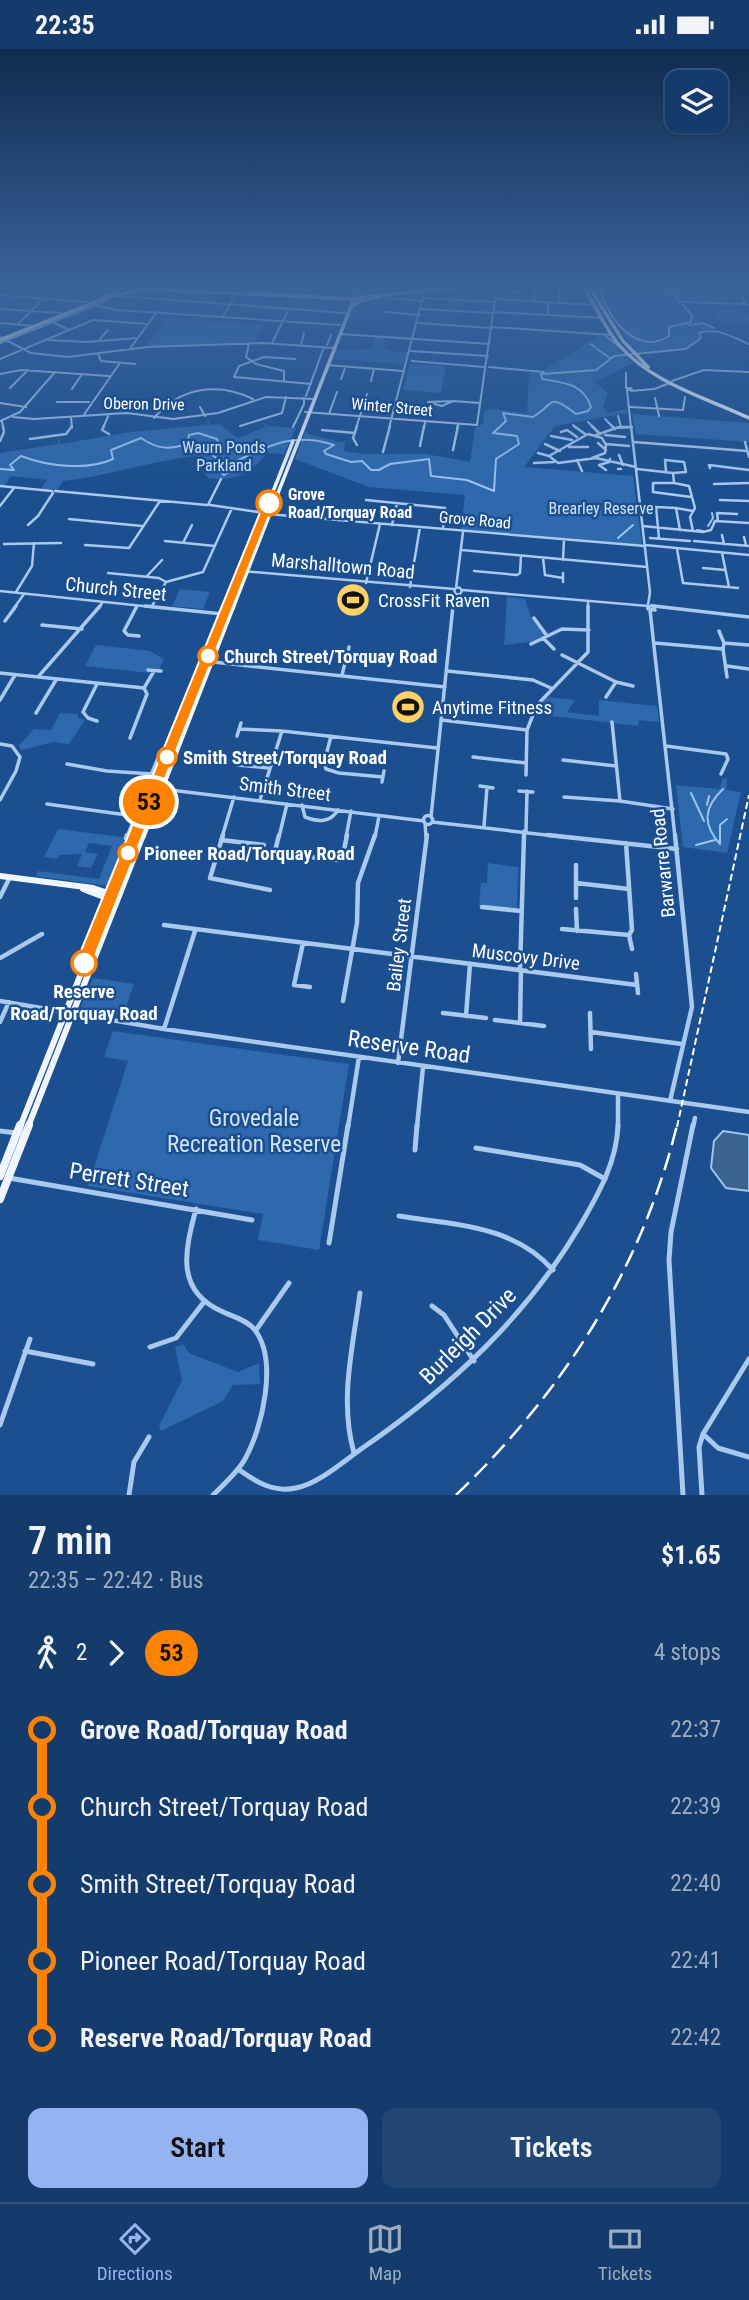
<!DOCTYPE html>
<html lang="en">
<head>
<meta charset="utf-8">
<style>
	body { margin:0; font-family:"Roboto Condensed",sans-serif; background:#214673; color:#f1f3f6; height:100vh; display:flex; flex-direction:column; font-size:26px; white-space:nowrap }
	* { box-sizing:border-box; margin:0 }
	p { font-size:23px; color:#9dadc1 }
	.icon { flex:none; width:38px; height:38px; fill:none; stroke:currentColor; stroke-width:2; stroke-linecap:round; stroke-linejoin:round }
	.map { position:relative; height:1446px; overflow:hidden }
	.side { display:flex; flex-direction:column; background:#143b6b; flex:1 }
	.side>* { flex:none }
	.badge { padding:0 14px; border-radius:23px; font-size:24px; line-height:46px }
	.controls { position:absolute; left:665px; top:21px; display:grid; gap:14px }
	.controls a { display:grid; place-items:center; width:63px; height:63px; border-radius:14px; background:#143b6b; box-shadow:0 2px 5px #0004,0 0 0 2px #33557e; font-size:35px }
	.map>.badge { position:absolute; translate:-50% -50%; box-shadow:0 0 0 4px #fff }
	.legs { display:flex; align-items:center; gap:10px; height:77px; padding:0 28px; font-size:23px }
	.legs p { margin-inline-start:auto }
	.head { display:flex; align-items:center; justify-content:space-between; height:119px; padding:0 28px }
	h1 { font-size:38px; font-weight:600; line-height:52px }
	.action { display:flex; gap:14px; margin-top:auto; padding:14px 28px }
	.action a { flex:1; height:80px; border-radius:14px; background:#95b2f1; color:#111; font-size:28px; font-weight:600; line-height:80px; text-align:center }
	.action a+a { background:#214673; color:#f1f3f6 }
	ul { padding:0 28px; list-style:none }
	li { display:flex; align-items:center; gap:24px; height:77px; font-size:26px }
	li i { display:grid; place-items:center; width:10px; height:100%; margin:0 9px; background:currentColor }
	li i::after { content:''; width:18px; height:18px; margin:-9px; border:5px solid; border-radius:50%; background:#143b6b }
	li p { margin-inline-start:auto }
	li:first-child i { background:linear-gradient(#0000 50%,currentColor 0) }
	li:last-child i { background:linear-gradient(currentColor 50%,#0000 0) }
	.status { display:flex; justify-content:space-between; align-items:center; height:49px; padding:0 35px; background:#143b6b; direction:ltr }
	.status svg { height:19px; fill:currentColor }
	.menu { display:flex; justify-content:space-around; align-items:center; height:98px; border-top:2px solid #33557e; background:#143b6b; font-size:19px; color:#9dadc1 }
	.menu a { display:grid; justify-items:center; gap:4px }
	.menu .active { color:#95b2f1 }
	.map>svg:first-child { display:block }
</style>
</head>
<body>
<div class="status"><b>22:35</b><svg viewBox="0 0 49 12"><path d="M0 12V9h3v3zM5 12V6h3v6zM10 12V3h3v9zM15 12V0h3v12zM26 1h20v11H26zM47 4h2v5h-2z"/></svg></div>
<div class="map">
<svg width="749" height="1446" viewBox="0 0 749 1446">
	<rect width="100%" height="100%" fill="#1b4f8f"/>
	<path fill="#2e69ad" d="M590,236h85l2,3h16l4,12 -16,-1 -2,-2v3l29,27 5,1 -13,5v5l-12,11 -53,4z
		M722,260l16,1 11,6v6l-15,3 -15,-4 -6,-8z
		M202,267h2l-2,5 62,4 -9,17 -109,5 18,-26 -11,-1 2,-2 43,3z
		M599,286l7,2 27,26 -38,19 13,11 -5,14 5,6 18,-4 1,4 -72,13 -31,41 109,9 9,69 -181,-16 4,-34 -96,-8 -74,-28 11,-29 2,4 31,8 13,-2 -7,2 -1,9 19,3h63l44,8 5,-34 8,-4 2,-14 12,-1 30,5 2,-41 15,-3z
		M375,288l10,1 -2,8 4,5 21,1 -3,12 -71,-5 3,-9 35,-1z
		M410,315l36,2 -5,27 -38,-3z
		M632,365l117,9v19l-113,-8z
		M207,368l3,8 9,-1 19,14 28,-11 -6,-7 8,6 28,2 -12,26 -16,-1c-22,22 -29,28 -60,25l-12,-22c-45,5 -88,20 -133,25l-6,9 -16,-1 6,-9 -36,-4 -6,9h-5v-32l58,-9v-6l3,6 70,-12 77,-7z
		M180,540l30,3 -7,17 -31,-3z
		M507,548l18,2 6,18 18,16 -19,9 -26,3z
		M96,596l54,6 14,8 -5,10 -8,-1 -2,5 -64,-7z
		M546,648l29,3 -8,12 32,4v-16l58,6 2,16 -20,-2 -1,6 -103,-12z
		M60,664l18,1v4l7,2 -16,24 -16,-2 -31,8 -4,-4 16,-17 17,1z
		M727,729l-1,12 15,2 -14,61 -44,-6 -7,-62 44,4 2,-10z
		M58,780l71,9 -20,48 -73,-10 2,-5 61,8 13,-33 -23,-3 -4,9 13,2 -7,14 -14,-2 5,-12 -23,1 -2,4 -13,-2z
		M488,814l30,4 -1,43 -38,-4 2,-23h6z
		M93,929l41,6 -11,32 -40,-6 -2,-4z
		M113,982l236,33 -30,186 -61,-10 5,-26 -175,-28 40,-125 -24,-4z
		M183,1295l6,9 49,19 21,-9 1,21 -27,1 -10,16 -62,30 -2,-5 23,-46 -7,-33z"/>
	<path fill="#3c6290" stroke="#9cc4f0" stroke-width="2" d="M723,1082l26,4v56l-23,-3 -15,-20 3,-27z"/>
	<g fill="none" stroke-linecap="round" stroke-linejoin="round">
		<path stroke="#9cc4f0" stroke-width="2" d="M709,236h14
			M720,239l21,2 4,14 4,1
			M681,253l65,2
			M688,276l15,-2 11,5
			M590,295l5,3
			M597,300l13,9
			M412,312l72,6
			M489,318l55,5
			M0,420l14,1 -4,-5 11,-9c26,10 66,15 92,3l-2,-9 30,-12c16,11 28,12 46,6l2,-9 9,-2 19,6 1,4 -7,11 7,5v10l6,6 5,-3 1,-8c37,-17 62,-33 104,-19l-10,6 2,3 25,8 11,-1 9,9h8l11,-6 39,-5 2,17 36,4 27,11 2,-32 23,-15 -2,-8 -24,-3 13,-12 -3,-8 30,4c22,-13 15,-25 43,-3l12,-3 3,-4c-8,-24 -27,-24 -49,-28l-1,-5 55,-4 18,-14 72,-7 15,-11 -2,-5c20,-6 32,4 50,11
			M708,477l5,-8 -1,-5
			M697,481l6,1
			M618,489l15,-13
			M691,744l13,28
			M707,756l2,-9
			M720,794v-18l7,-6
			M720,795c-18,-20 -16,-37 3,-55
			M696,796l19,-5"/>
		<path stroke="#a9c9ee" stroke-width="2" d="M30,236l86,5
			M156,236l79,5
			M376,236l45,2
			M604,236l-4,5c7,28 38,67 69,46v-9l22,-5 1,-7 -23,-25 -25,-5
			M693,236l56,3
			M132,240l3,-4
			M470,240l26,2
			M496,241l24,2
			M559,241v13
			M356,242l9,5
			M435,242l35,-5
			M242,243l4,-7
			M248,243l89,5
			M269,243l4,-7
			M0,246l88,7
			M118,247l227,17
			M335,247h13
			M101,248l30,-12
			M353,249l5,-13
			M386,249l37,3
			M424,249l71,4
			M495,250l99,6
			M534,252l1,-12
			M548,253v13
			M90,255l27,6 223,15
			M0,260l61,4
			M421,260l71,4
			M385,263l35,3
			M493,263l109,6
			M223,267l14,-23
			M52,273l17,8
			M0,274l35,3
			M418,274l73,5
			M18,275l38,-38
			M492,278l120,8
			M340,285l150,10
			M606,287l16,13
			M0,288l31,16 37,4 79,-10 116,-4 71,5
			M100,290l8,-9
			M49,291l37,2 52,-4
			M0,294l106,-42
			M249,294l-3,14 10,7 28,7v10
			M272,294l17,-34
			M301,296l3,-12
			M327,296l4,-10
			M129,301l28,-38
			M410,302l78,5
			M98,305l3,7 34,3
			M0,310l93,-39 55,4
			M295,310l-31,-2 -25,9 -5,11 77,7
			M327,316l76,6
			M626,324v15
			M0,325l21,-4 88,6
			M341,330l4,-11
			M371,332l3,-12
			M672,332l32,-11 45,2
			M10,339l18,-18
			M627,339h4l1,2h-4z
			M72,340l10,-15
			M627,341l4,38
			M631,342l23,-2 16,-6
			M306,347l18,-49
			M655,349l4,18
			M453,352l27,2
			M453,352l-11,5 -14,-4z
			M57,353h32
			M0,354l26,4
			M200,358l5,9
			M630,358l53,3 2,-13
			M305,363l172,13 20,-140
			M329,365l8,-22
			M83,367l37,-53
			M618,367l3,11
			M13,368l21,2 93,-6 46,6 45,-6 48,-16 47,2
			M71,368l1,11
			M154,369c25,-30 63,-37 99,-19
			M605,370l9,9
			M0,372l20,-9 35,-40
			M2,372l1,7
			M588,373l6,6
			M573,376l3,3
			M240,377l42,-13 4,-16
			M293,378l11,-23v-6
			M103,379l6,-14
			M356,379l11,-34
			M389,379l35,-136
			M424,379l1,-6
			M457,379l1,-4
			M618,379l14,-1"/>
		<path stroke="#a9c9ee" stroke-width="2.5" d="M104,377l-2,4 7,4
			M357,377l-4,12 4,7
			M574,377l11,8
			M592,377l8,8
			M612,377l3,3
			M631,377l19,166 -2,13
			M322,381l33,3
			M561,383l6,-2 10,7
			M596,386l23,-8h13
			M605,386l20,2
			M551,387l21,4
			M30,390l36,-5 6,-8
			M0,392l4,-9 -1,-6
			M634,393l113,9
			M745,393l4,15
			M598,394l8,7
			M545,395l15,7
			M606,395l23,2
			M420,397l4,-20
			M569,398h19
			M453,401l5,-24
			M383,403l7,-26
			M538,404l11,3
			M619,406l4,10
			M592,409l13,-5 1,-8 -4,-7 -14,-4 -39,22 9,7 38,-5 40,9
			M577,411l5,11
			M534,414l20,-1
			M710,419l-1,-3 40,5
			M618,420h3
			M637,420l36,4 1,10 15,3 6,22 -5,9 3,14
			M606,421l-7,-5 10,-3 1,-3
			M666,423l-1,-12 19,2 2,10 -13,1
			M674,434h-21v9l38,5
			M714,435l35,-1
			M0,437l52,5
			M55,442l152,14
			M366,451l79,8 -2,21
			M720,451l29,1
			M208,456l13,-26
			M210,456l69,10 366,31
			M0,457l14,-18
			M676,459l17,3
			M69,470l73,7
			M718,472l-1,-8 20,1
			M28,476l10,-9 15,-23
			M392,476l5,-22
			M643,477l60,6 8,-2 4,-9 34,2
			M722,486l2,9
			M744,488l2,8
			M650,489l40,3
			M659,489l-3,-31 20,1 4,22
			M165,492l50,5
			M694,492l55,5
			M183,494l9,-18
			M4,495l57,-1
			M85,496l44,3 31,-47
			M645,496l104,10
			M677,500l6,34 55,5
			M462,501l185,17
			M722,504l7,34
			M543,509l2,17 18,3
			M563,511l1,-21
			M703,519l22,2
			M242,522l212,18
			M474,522l43,4 3,-2 1,-17
			M108,524l51,5 7,4
			M563,524v9
			M147,527l15,-16
			M366,534l14,-59
			M410,538l10,-60
			M454.5 542a3.5 3.5 0 1 1 7 0a3.5 3.5 0 1 1-7 0Z
			M456,539l7,-56
			M462,541l186,16
			M0,542l162,17
			M16,543l16,-26 2,-23
			M588,553v6
			M152,557l14,-24 37,-10 29,-64
			M654,557l15,2
			M14,559l10,-14
			M99,559l3,-5
			M453,559l2,-15
			M648,559l4,-3 2,3"/>
		<path stroke="#a9c9ee" stroke-width="3.5" d="M137,557l-13,25 4,4 11,1
			M145,557l78,8
			M648,557v3l7,1 -2,-4
			M654,557l95,11
			M650,561l25,227
			M534,569l13,18
			M5,572l11,-15
			M42,576l40,4
			M719,582l5,12
			M543,589l11,11
			M655,594l68,6
			M531,595l31,-15 27,1
			M723,600l1,-6 25,2
			M723,600l4,28
			M562,606l54,27 -10,15
			M213,613l232,25
			M727,617l22,3
			M148,621l13,1
			M447,622l86,9 18,8
			M0,624l144,15
			M342,626l7,-28
			M38,628l62,-71
			M616,633l17,4
			M97,635l-14,28 5,6 9,3
			M144,639l10,-17
			M0,651l15,-25
			M36,664l20,-33
			M441,671l86,10 10,-25 51,-53v-46
			M612,673l8,79 53,8
			M239,680l43,2 155,17
			M237,687l4,-13
			M331,687l-7,27 2,6 13,4 44,4
			M130,689l17,-44 -3,-6
			M0,695l12,2 8,11 -4,14 -16,29
			M666,697l60,8 2,5 -7,15
			M473,708l53,6
			M563,711l53,6
			M67,715l40,7 45,3
			M238,716l31,3
			M526,726l1,-45
			M382,733l2,-11
			M480,737l13,2
			M146,738l12,-29
			M519,742l14,1
			M564,748l56,4
			M260,751l22,-69
			M47,755l87,12
			M302,756l3,12c13,5 25,6 33,-7
			M423.5 771a4.5 4.5 0 1 1 9 0a4.5 4.5 0 1 1-9 0Z
			M431,768l22,-211
			M432,773l132,15
			M425,774l1,14
			M484,777l3,-39
			M526,782l1,-40
			M127,788l19,-50 278,34
			M222,788l12,-40
			M279,788l8,-33
			M346,788l5,-26
			M375,788l4,-21
			M524,788v-6"/>
		<path stroke="#a9c9ee" stroke-width="4.5" d="M223,786l-13,43 60,12
			M279,786l-4,16 5,3 58,6 6,-10 3,-15
			M548,786l129,14
			M126,789l1,-3
			M221,791l43,5
			M626,794l6,87 -3,5 3,14
			M576,816v33
			M576,834l53,6
			M0,848l9,-18
			M482,858l39,4
			M576,860l1,22
			M164,876l473,60
			M562,880l67,6
			M303,894l-9,42 16,2
			M0,909l42,-24
			M520,921l4,-135
			M636,925l2,19
			M0,952l164,28 585,83
			M343,952l14,-78 1,-40 17,-48
			M443,964l43,5
			M590,964l1,36
			M466,967l4,-52
			M495,971l49,6
			M0,973l9,-20
			M520,974l1,-53
			M164,980l31,-98
			M591,983l91,12
			M398,1014l29,-228
			M618,1046v32
			M670,1052l22,-94 -17,-172
			M348,1078l11,-70
			M417,1078l6,-60
			M693,1078l2,-9"/>
		<path stroke="#a9c9ee" stroke-width="5" d="M0,1082l25,3
			M476,1099l104,17 25,14
			M415,1101l2,-25
			M9,1129l243,42
			M196,1160c-11,41 -21,81 25,102 10,5 26,9 33,18 25,30 8,100 -9,130 -8,14 -21,25 -32,36
			M399,1167c56,9 114,9 154,54
			M329,1194l19,-118
			M432,1257l12,9 30,46
			M256,1281l33,-47
			M150,1298l26,-9 28,-36
			M25,1302l68,13
			M0,1376l30,-86
			M703,1385l15,14 31,9
			M354,1404c-15,-53 -1,-106 6,-160
			M238,1420c18,13 36,24 58,19 24,-5 49,-28 68,-41 88,-61 163,-131 217,-223 18,-31 36,-63 37,-99
			M129,1446l5,-33 15,-25
			M683,1446l-14,-235 2,-28 22,-107
			M702,1446l-3,-48 4,-13 46,-75"/>
		<path stroke="#f0f6ff" stroke-width="3.5" d="M583,236c12,20 21,42 36,60 33,38 85,52 130,73
			M588,236l35,56 25,26
			M352,257l8,-5 18,-4
			M227,559l66,-167
			M233,559l121,-309"/>
		<path stroke="#f0f6ff" stroke-width="5" d="M135,788l92,-231
			M143,788l90,-231"/>
		<path stroke="#f0f6ff" stroke-width="6" d="M0,827l93,12 21,7
			M83,840l21,8h9
			M20,1078l116,-292
			M28,1078l115,-292"/>
		<path stroke="#f0f6ff" stroke-width="8" d="M0,1127l20,-51
			M0,1150l29,-74"/>
		<path stroke="#fff" stroke-width="3.5" d="M0,291l108,-43 35,-8 207,10 124,-14"/>
		<path stroke="#fff" stroke-width="2" stroke-dasharray="7 3.5" stroke-linecap="butt" d="M677,1078l72,-332"/>
		<path stroke="#fff" stroke-width="2.5" stroke-dasharray="18 8" stroke-linecap="butt" d="M456,1446c106,-102 186,-226 221,-370"/>
	</g>
	<linearGradient id="sky" x2="0" y2="1"><stop stop-color="#0f2b4f"/><stop offset="0.54" stop-color="#39639b"/><stop offset="1" stop-color="#39639b" stop-opacity="0"/></linearGradient>
	<rect width="749" height="438" fill="url(#sky)"/>
	<path fill="#ff8200" stroke="#fff" stroke-width="2" d="M269,451l5,3 -182,460 -2,6 -6,2 -5,-2 -3,-6 188,-460z"/>
	<defs>
		<g id="stadium-disc" transform="scale(1.75)"><circle r="9.5" fill="#ffd166" stroke="#1b4f8f"/><path d="M0-5a6.5 5 0 1 0 0 10a6.5 5 0 1 0 0-10ZM-3.5-1.8h7v3.6h-7Z" fill="#111"/></g>
	</defs>
	<g fill-rule="evenodd">
		<use href="#stadium-disc" x="353" y="551"/>
		<use href="#stadium-disc" x="408" y="658"/>
	</g>
	<g fill="#fff" stroke="#ff8200" stroke-width="3.5">
		<circle cx="269" cy="454" r="12"/>
		<circle cx="208" cy="607" r="9"/>
		<circle cx="167" cy="708" r="9"/>
		<circle cx="128" cy="804" r="9"/>
		<circle cx="84" cy="914" r="12"/>
	</g>
	<g text-anchor="middle" dominant-baseline="central" stroke-width="5" stroke-linejoin="round" paint-order="stroke">
		<g font-size="16" fill="#fff" stroke="#1b4f8f">
			<text transform="translate(144 355) rotate(1)">Oberon Drive</text>
			<text transform="translate(392 358) rotate(5)">Winter Street</text>
			<text transform="translate(475 471) rotate(5)">Grove Road</text>
		</g>
		<g font-size="16" fill="#cfe3fa" stroke="#1b4f8f">
			<text x="224" y="398">Waurn Ponds<tspan x="224" dy="18">Parkland</tspan></text>
			<text x="601" y="459">Brearley Reserve</text>
		</g>
		<g font-size="16" font-weight="bold" fill="#fff" stroke="#1b4f8f" text-anchor="start">
			<text x="288" y="445">Grove<tspan x="288" dy="18">Road/Torquay Road</tspan></text>
		</g>
		<g font-size="19" fill="#fff" stroke="#1b4f8f">
			<text transform="translate(343 517) rotate(5)">Marshalltown Road</text>
			<text transform="translate(116 540) rotate(6)">Church Street</text>
			<text transform="translate(285 740) rotate(7)">Smith Street</text>
			<text transform="translate(663 814) rotate(-96)">Barwarre Road</text>
			<text transform="translate(399 896) rotate(-83)">Bailey Street</text>
			<text transform="translate(526 908) rotate(7)">Muscovy Drive</text>
		</g>
		<g font-size="19" fill="#fff" stroke="#1b4f8f" text-anchor="start">
			<text x="378" y="551">CrossFit Raven</text>
			<text x="432" y="658">Anytime Fitness</text>
		</g>
		<g font-size="19" font-weight="bold" fill="#fff" stroke="#1b4f8f" text-anchor="start">
			<text x="224" y="607">Church Street/Torquay Road</text>
			<text x="183" y="708">Smith Street/Torquay Road</text>
			<text x="144" y="804">Pioneer Road/Torquay Road</text>
			<text x="84" y="942" text-anchor="middle">Reserve<tspan x="84" dy="22">Road/Torquay Road</tspan></text>
		</g>
		<g font-size="23" fill="#fff" stroke="#1b4f8f">
			<text transform="translate(409 998) rotate(8)">Reserve Road</text>
			<text transform="translate(129 1131) rotate(9)">Perrett Street</text>
			<text transform="translate(468 1287) rotate(-45)">Burleigh Drive</text>
		</g>
		<g font-size="23" fill="#cfe3fa" stroke="#1b4f8f">
			<text x="254" y="1069">Grovedale<tspan x="254" dy="26">Recreation Reserve</tspan></text>
		</g>
	</g>
</svg>
<div class="controls">
<a><svg class="icon" aria-label="layers" viewBox="0 0 24 24"><path d="M12 4l9 5-9 5-9-5zM3 14l9 5 9-5"/></svg></a>
</div>
<b class="badge" style="left:149px;top:753px;background:#ff8200;color:#111">53</b>
</div>
<section class="side">
<div class="head"><div><h1>7 min</h1><p>22:35 – 22:42 · Bus</p></div><b>$1.65</b></div>
<div class="legs"><svg class="icon" aria-label="walk" viewBox="0 0 24 24"><circle cx="13" cy="4" r="2"/><path d="M13 8l-2 6 4 7M11 14l-3 7M7 12l3-4h3l4 4"/></svg>2<svg class="icon" aria-label="forward" viewBox="0 0 24 24"><path d="M9 5l7 7-7 7"/></svg><b class="badge" style="background:#ff8200;color:#111">53</b><p>4 stops</p></div>
<ul>
<li><i style="color:#ff8200"></i><b>Grove Road/Torquay Road</b><p>22:37</p></li>
<li><i style="color:#ff8200"></i><span>Church Street/Torquay Road</span><p>22:39</p></li>
<li><i style="color:#ff8200"></i><span>Smith Street/Torquay Road</span><p>22:40</p></li>
<li><i style="color:#ff8200"></i><span>Pioneer Road/Torquay Road</span><p>22:41</p></li>
<li><i style="color:#ff8200"></i><b>Reserve Road/Torquay Road</b><p>22:42</p></li>
</ul>
<div class="action"><a>Start</a><a>Tickets</a></div>
</section>
<nav class="menu">
<a class="active"><svg class="icon" aria-label="directions" viewBox="0 0 24 24"><path d="M12 3l9 9-9 9-9-9zM9 14v-3h6M13 9l2 2-2 2"/></svg>Directions</a>
<a><svg class="icon" aria-label="map" viewBox="0 0 24 24"><path d="M3 6l6-2 6 2 6-2v14l-6 2-6-2-6 2zM9 4v14M15 6v14"/></svg>Map</a>
<a><svg class="icon" aria-label="tickets" viewBox="0 0 24 24"><path d="M3 7h18v10H3zM15 7v10"/></svg>Tickets</a>
</nav>
</body>
</html>
